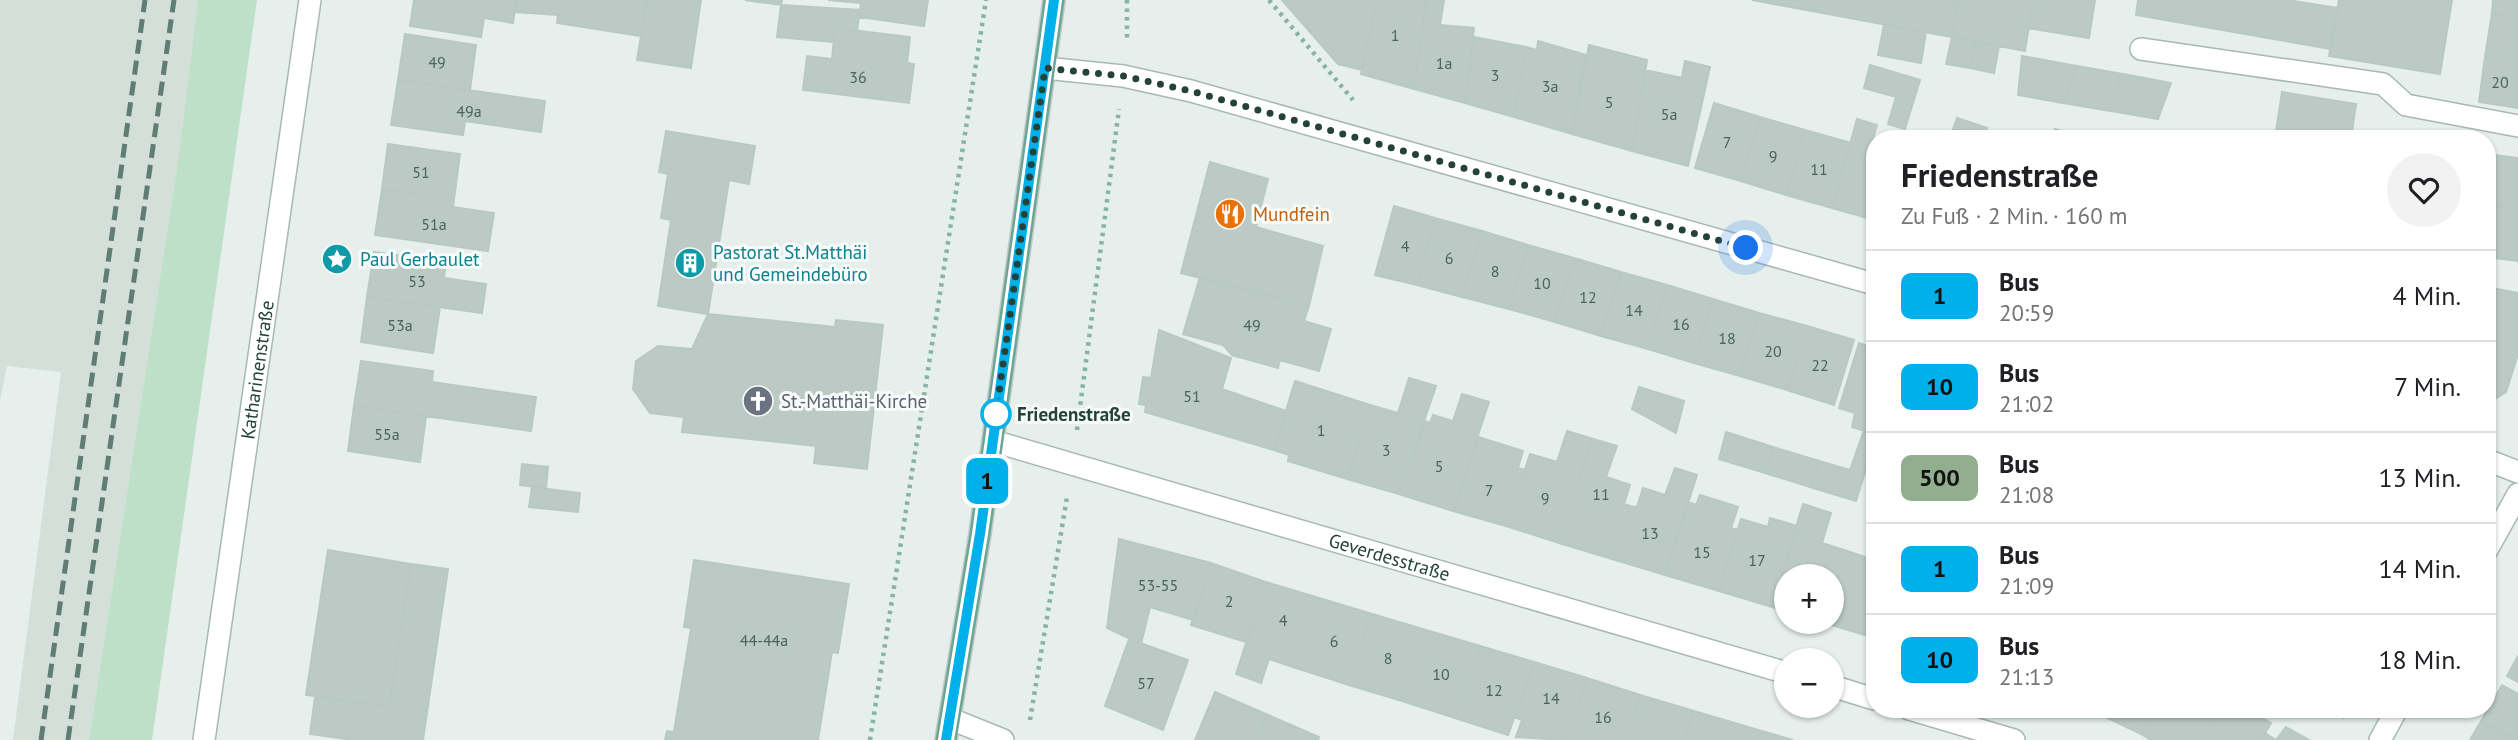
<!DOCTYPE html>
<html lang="de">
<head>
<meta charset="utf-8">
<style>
	body { margin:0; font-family:"PT Sans",sans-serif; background:#f2f2f2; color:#202124; height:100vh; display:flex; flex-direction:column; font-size:26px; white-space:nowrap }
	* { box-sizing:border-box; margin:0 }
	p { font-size:23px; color:#757577 }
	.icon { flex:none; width:38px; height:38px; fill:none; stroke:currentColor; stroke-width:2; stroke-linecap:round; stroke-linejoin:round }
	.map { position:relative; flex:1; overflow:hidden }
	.side { position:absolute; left:1866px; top:130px; width:630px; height:588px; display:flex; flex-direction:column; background:#fff; border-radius:28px; box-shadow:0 2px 5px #0004 }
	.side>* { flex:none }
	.badge { padding:0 14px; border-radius:10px; font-size:24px; line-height:46px }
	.tools { position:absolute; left:1774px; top:564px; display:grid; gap:14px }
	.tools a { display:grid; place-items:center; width:70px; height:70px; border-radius:50%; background:#fff; box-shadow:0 2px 5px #0004; font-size:35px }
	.you { position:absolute; width:35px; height:35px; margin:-18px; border:5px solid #fff; border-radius:50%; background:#1a73e8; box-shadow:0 0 0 10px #1a73e833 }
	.map>.badge { position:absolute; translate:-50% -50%; box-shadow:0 0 0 4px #fff }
	.round { display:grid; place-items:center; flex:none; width:74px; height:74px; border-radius:37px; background:#f2f2f2 }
	.head { display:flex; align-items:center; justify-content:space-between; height:119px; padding:0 35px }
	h1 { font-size:33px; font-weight:700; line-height:52px }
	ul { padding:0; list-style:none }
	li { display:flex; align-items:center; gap:21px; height:91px; padding:0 35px; border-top:2px solid #e0e0e0 }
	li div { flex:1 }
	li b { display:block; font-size:26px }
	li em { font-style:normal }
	li .badge { min-width:77px; font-weight:700; text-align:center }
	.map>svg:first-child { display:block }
</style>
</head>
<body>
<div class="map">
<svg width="2518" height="740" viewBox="0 0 2518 740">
	<rect width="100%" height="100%" fill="#e6efeb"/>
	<path fill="#d4dfda" d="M0,0h198l-20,161 -89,579h-76l48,-368 -54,-6 -7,35z"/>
	<path fill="#bfe0c8" d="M198,0h59l-105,740h-63l89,-579z"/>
	<path fill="#bbcac4" stroke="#b8c9c2" stroke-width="2" d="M414,0h102l-3,23 -29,-5 -3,19 -71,-11z
		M516,0h131l-6,36 -84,-13 1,-8 -43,-3z
		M647,0h54l-10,68 -54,-8z
		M745,0h37l-1,5z
		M828,0h100l-4,26 -65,-9 2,-14z
		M1282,0h95l-15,70 -24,-6z
		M1377,0h49l-12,89 -53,-15z
		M1426,0h18l-4,25 34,3 -9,75 -51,-14z
		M1752,0h206l-6,37z
		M1958,0h75l-8,51 -73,-14z
		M2033,0h62l-6,38 -61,-10z
		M2138,0h149l51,8 -7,41 -195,-34z
		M2339,0h113l-12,74 -111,-18z
		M2493,0h25v17l-26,-4z
		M781,5l79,5 -3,21 -22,-3 -2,14 -56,-5z
		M2492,13l26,4v45l-33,-5z
		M1884,25l42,7 -5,31 -43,-8z
		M835,28l75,9 -3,26 7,1 -5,39 -106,-13 4,-34 25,3z
		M405,34l71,11 -6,45 -72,-10z
		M1474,37l52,10 -12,70 -49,-14z
		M1952,37l24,5 -6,26 -24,-4z
		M1538,41l48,14 -14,79 -58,-17 12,-70 11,3z
		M1976,42l23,4 -5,27 -24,-5z
		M1589,45l58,15 -15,91 -60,-17z
		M2022,56l55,10 -14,37 -45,-8z
		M2485,57l33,5v46l-39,-6z
		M1685,61l25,6 -22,99 -56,-15 13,-81 37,8z
		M1870,65l50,15 -15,49 -17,-5 8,-27 -32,-9z
		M2077,66l46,8 -12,37 -48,-8z
		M2123,74l48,9 -13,36 -47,-8z
		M398,80l147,21 -4,31 -76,-11 -2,14 -72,-10z
		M2282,92l74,12 -5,34h-76z
		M1714,103l46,14 -19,64 -46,-13z
		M1760,117l45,13 -19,65 -45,-14z
		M1957,118l30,10 -3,10h-34z
		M1857,119l20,6 -7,24 4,1v70l-42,-12z
		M2055,129l30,9h-33z
		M1805,130l46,13 -19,65 -46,-13z
		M666,131l89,15 -6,38 -20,-4 -21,134 -50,-8 13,-86 -10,-2 7,-44 -9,-2z
		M388,144l72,10 -6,45 -72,-10z
		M2487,154l31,4v52l-31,-5z
		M1210,162l58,17 -12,48 67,19 -14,60 -128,-33z
		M382,189l72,10 -1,8 41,6 -6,38 -113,-16z
		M2487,205l31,5v51l-31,-4z
		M1394,206l41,12 -18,67 -42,-10z
		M1435,218l47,13 -20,66 -45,-12z
		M1482,231l46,14 -19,64 -47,-12z
		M1528,245l46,13 -19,64 -46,-13z
		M374,252l72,10 -2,16 42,6 -4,29 -115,-16z
		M1574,258l47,14 -20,64 -46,-14z
		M1621,272l46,13 -19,64 -47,-13z
		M1200,277l109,29 -5,15 27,8 -12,42 -39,-11 -2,8 -46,-13 -9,-10 -40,-11z
		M1667,285l46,14 -19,64 -46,-14z
		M2487,287l31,6v61l-12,38 -11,7 -8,-2z
		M367,297l73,10 -7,46 -72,-11z
		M1713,299l46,14 -19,63 -46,-13z
		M1759,313l48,13 -20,64 -47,-14z
		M708,314l127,13 1,-7 47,5 -16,144 -53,-6 2,-17 -134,-14 2,-15 -34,-4 -17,-24 3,-28 22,-15 34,3z
		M1807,326l47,14 -20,65 -47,-15z
		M1159,330l72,28 -9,31 64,22 -12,39 -129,-38 1,-7 -7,-1 4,-27 8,1z
		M1859,343l15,5v86l-22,-7 3,-14 -16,-5z
		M361,361l72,10 -1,11 104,15 -5,34 -177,-25z
		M1409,378l27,8 -37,108 -52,-15 23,-74 28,8z
		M1295,381l75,24 -23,74 -59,-18 1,-6 -15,-5z
		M1639,387l45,14 -8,32 -44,-24z
		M1462,394l27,8 -36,109 -54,-17 26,-73 5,2 3,-8 20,6z
		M354,406l72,10 -6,46 -72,-11z
		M1864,430l10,4v10l-18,57 -46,-14 9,-26 31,9z
		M1567,431l26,8 -34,104 -53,-17 24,-72 27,8z
		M1726,432l47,15 -8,26 -46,-14z
		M1478,437l45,14 -5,17 7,2 -19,56 -53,-15z
		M1593,439l24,7 -11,31 24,8 -6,19 6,2 -18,53 -53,-16z
		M1773,447l46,14 -9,26 -45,-14z
		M522,464l26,3 -2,21 -26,-3z
		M1675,468l22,7 -32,100 -53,-16 18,-53 7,1 6,-19 22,7z
		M532,487l48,6 -2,19 -49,-5z
		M1700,495l38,12 -7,21 7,2 -19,61 -54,-16 24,-73 7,3z
		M1803,504l28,9 -9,30 25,8 -15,48v-23h-45v36l-15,-5z
		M1770,518l27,8 -25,81 -53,-16 22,-72 27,8z
		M1119,539l92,24 -18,57 -43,-13 -9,37 -34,-16z
		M328,550l83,14 -22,143 -83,-12z
		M1847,551l27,9v78l-49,-15 7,-2v-22z
		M694,560l155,24 -11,69 -6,-1 -14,88h-153l2,-9 7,1 17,-104 -7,-1z
		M1211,563l55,19 -20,60 -55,-17z
		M411,564l37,5 -25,171h-70l-43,-6 5,-37 74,10z
		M1266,582l53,16 -23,70 -27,-9 -8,24 -25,-9z
		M1319,598l53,16 -23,71 -53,-17z
		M1372,614l54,16 -24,71 -53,-16z
		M1426,630l54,16 -25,72 -53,-17z
		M1129,639l59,21 -25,70 -58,-24z
		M1480,646l54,16 -26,73 -53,-17z
		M2518,656v26l-11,-6z
		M1534,662l53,16 -22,62 -49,-3 6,-17 -8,-3z
		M1587,678l53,17 -16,45h-59z
		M2502,685l16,9v46l-37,-19z
		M1215,692l51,22 -11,26h-60z
		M1640,695l54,16 -10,29h-60z
		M2097,709h57l-13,25 -46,-22z
		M2154,709h68l-18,31h-53l-10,-6z
		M2222,709h25l24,14 -10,17h-57z
		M2327,709h21l-5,9z
		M1694,711l54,16 -5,13h-59z
		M1266,714l53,23 -1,3h-63z
		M2481,721l33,19h-44z
		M1748,727l45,13h-50z
		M2286,727l23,13h-33z
		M2265,733l11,7h-15z"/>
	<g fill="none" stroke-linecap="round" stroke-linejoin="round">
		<g stroke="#a8b8b2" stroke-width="24">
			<path id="service" d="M2141,49l242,35 23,21 112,21"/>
		</g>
		<g stroke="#a8b8b2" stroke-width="24">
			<g id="minor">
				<path d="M1045,68l78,8 68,15 683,193"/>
				<path id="s1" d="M993,441l794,232"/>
				<path d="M2487,460l31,12"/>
				<path d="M2487,550l31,-56"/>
				<path d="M1832,686l42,13"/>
				<path d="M1909,709l105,31"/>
				<path d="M951,719l52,21"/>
				<path id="s2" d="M204,740l106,-740"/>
				<path d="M2380,740l17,-31"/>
			</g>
		</g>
		<g stroke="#c2cac8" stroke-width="24">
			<path id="primary" d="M946,740l34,-206 74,-534"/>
		</g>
		<path stroke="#86b3a5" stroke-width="4.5" stroke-dasharray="3.5 5" stroke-linecap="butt" d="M1127,0v41
			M1269,0l84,100
			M1077,430l42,-321
			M1030,720l37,-223
			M870,740l116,-740"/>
		<use href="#service" stroke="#fff" stroke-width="21"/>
		<use href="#minor" stroke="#fff" stroke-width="21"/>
		<use href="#primary" stroke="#6aa596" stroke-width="21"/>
		<path stroke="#5f7d75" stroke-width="5" stroke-dasharray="14 7" stroke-linecap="butt" d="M41,740l104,-740
			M68,740l106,-740"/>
	</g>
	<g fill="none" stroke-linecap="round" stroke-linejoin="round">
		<g stroke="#fff" stroke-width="16">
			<path id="line" d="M946,740l34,-206 74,-534"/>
		</g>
		<use href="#line" stroke="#00b0ea" stroke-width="10"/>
		<path stroke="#24423a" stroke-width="7" stroke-dasharray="0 12.6" d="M996,414l49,-346 78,8 68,15 555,157"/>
	</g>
	<defs>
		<g id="restaurant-disc" transform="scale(1.575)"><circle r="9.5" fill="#e8710a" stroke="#f7fbf9"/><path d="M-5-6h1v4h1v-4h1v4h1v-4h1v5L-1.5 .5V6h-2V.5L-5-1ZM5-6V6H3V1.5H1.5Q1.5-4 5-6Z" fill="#fff"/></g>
		<g id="sight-disc" transform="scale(1.575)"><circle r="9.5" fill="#0f9aa8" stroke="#f7fbf9"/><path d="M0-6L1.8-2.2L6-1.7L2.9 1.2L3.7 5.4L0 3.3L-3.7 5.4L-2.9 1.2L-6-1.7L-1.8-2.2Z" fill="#fff"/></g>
		<g id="building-disc" transform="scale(1.575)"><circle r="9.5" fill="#0f9aa8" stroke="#f7fbf9"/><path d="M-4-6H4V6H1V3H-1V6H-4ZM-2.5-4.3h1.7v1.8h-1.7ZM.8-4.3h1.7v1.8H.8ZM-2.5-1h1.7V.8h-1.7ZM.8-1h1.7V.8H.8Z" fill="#fff"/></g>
		<g id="church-disc" transform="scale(1.575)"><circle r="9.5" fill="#6b7280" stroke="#f7fbf9"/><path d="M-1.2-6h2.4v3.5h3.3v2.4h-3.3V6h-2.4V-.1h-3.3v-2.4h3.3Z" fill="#fff"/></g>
	</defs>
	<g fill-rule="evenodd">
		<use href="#restaurant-disc" x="1230" y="214"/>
		<use href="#sight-disc" x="337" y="259"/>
		<use href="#building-disc" x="690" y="263"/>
		<use href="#church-disc" x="758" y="401"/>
	</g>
	<circle fill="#fff" stroke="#00b0ea" stroke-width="3.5" cx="996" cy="414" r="14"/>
	<g text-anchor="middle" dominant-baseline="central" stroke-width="6" stroke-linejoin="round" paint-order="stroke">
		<g font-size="16" fill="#4a645c">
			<text x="1395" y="35">1</text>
			<text x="437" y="62">49</text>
			<text x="1444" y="63">1a</text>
			<text x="1495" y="75">3</text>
			<text x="858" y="77">36</text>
			<text x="2500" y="82">20</text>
			<text x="1550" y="86">3a</text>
			<text x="1609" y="102">5</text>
			<text x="469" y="111">49a</text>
			<text x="1669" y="114">5a</text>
			<text x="1727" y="142">7</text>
			<text x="1773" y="156">9</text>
			<text x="1819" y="169">11</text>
			<text x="421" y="172">51</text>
			<text x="434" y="224">51a</text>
			<text x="1405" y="246">4</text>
			<text x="1449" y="258">6</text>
			<text x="1495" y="271">8</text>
			<text x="417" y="281">53</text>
			<text x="1542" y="283">10</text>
			<text x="1588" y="297">12</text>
			<text x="1634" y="310">14</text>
			<text x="1681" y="324">16</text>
			<text x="400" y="325">53a</text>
			<text x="1252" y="325">49</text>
			<text x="1727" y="338">18</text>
			<text x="1773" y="351">20</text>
			<text x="1820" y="365">22</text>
			<text x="1192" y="396">51</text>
			<text x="1321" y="430">1</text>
			<text x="387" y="434">55a</text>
			<text x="1386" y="450">3</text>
			<text x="1439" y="466">5</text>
			<text x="1489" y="490">7</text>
			<text x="1601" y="494">11</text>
			<text x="1545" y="498">9</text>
			<text x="1650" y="533">13</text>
			<text x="1702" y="552">15</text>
			<text x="1757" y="560">17</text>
			<text x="1158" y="585">53-55</text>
			<text x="1229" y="601">2</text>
			<text x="1283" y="620">4</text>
			<text x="764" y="640">44-44a</text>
			<text x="1334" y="641">6</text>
			<text x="1388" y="658">8</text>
			<text x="1441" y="674">10</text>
			<text x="1146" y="683">57</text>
			<text x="1494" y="690">12</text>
			<text x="1551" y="698">14</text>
			<text x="1603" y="717">16</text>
		</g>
		<g font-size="19" fill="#c56008" stroke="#f7fbf9" text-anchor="start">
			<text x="1253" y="214">Mundfein</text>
		</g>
		<g font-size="19" fill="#0d838f" stroke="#f7fbf9" text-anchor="start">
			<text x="713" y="252">Pastorat St.Matthäi<tspan x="713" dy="22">und Gemeindebüro</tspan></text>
			<text x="360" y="259">Paul Gerbaulet</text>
		</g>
		<g font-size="19" fill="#24423a" stroke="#f7fbf9">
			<text stroke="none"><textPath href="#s2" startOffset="374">Katharinenstraße</textPath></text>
			<text stroke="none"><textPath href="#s1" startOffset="413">Geverdesstraße</textPath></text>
		</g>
		<g font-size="19" fill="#5b616d" stroke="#f7fbf9" text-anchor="start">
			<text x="781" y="401">St.-Matthäi-Kirche</text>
		</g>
		<g font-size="19" font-weight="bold" fill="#24423a" stroke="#f7fbf9" text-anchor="start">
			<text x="1017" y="414">Friedenstraße</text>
		</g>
	</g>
</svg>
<div class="tools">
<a>+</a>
<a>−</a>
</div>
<div class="you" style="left:1746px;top:248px"></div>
<b class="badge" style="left:987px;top:481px;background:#00b0ea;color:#111">1</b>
<section class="side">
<div class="head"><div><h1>Friedenstraße</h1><p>Zu Fuß · 2 Min. · 160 m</p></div><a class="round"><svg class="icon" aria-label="heart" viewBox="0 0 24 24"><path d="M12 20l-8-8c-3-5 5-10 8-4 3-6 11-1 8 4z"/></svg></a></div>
<ul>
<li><span class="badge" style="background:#00b0ea;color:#111">1</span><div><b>Bus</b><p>20:59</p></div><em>4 Min.</em></li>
<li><span class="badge" style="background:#00b0ea;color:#111">10</span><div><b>Bus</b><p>21:02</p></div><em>7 Min.</em></li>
<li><span class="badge" style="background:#91ae8f;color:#111">500</span><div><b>Bus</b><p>21:08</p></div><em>13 Min.</em></li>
<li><span class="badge" style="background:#00b0ea;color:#111">1</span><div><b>Bus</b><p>21:09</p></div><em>14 Min.</em></li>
<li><span class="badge" style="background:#00b0ea;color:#111">10</span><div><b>Bus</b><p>21:13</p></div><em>18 Min.</em></li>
</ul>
</section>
</div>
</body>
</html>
